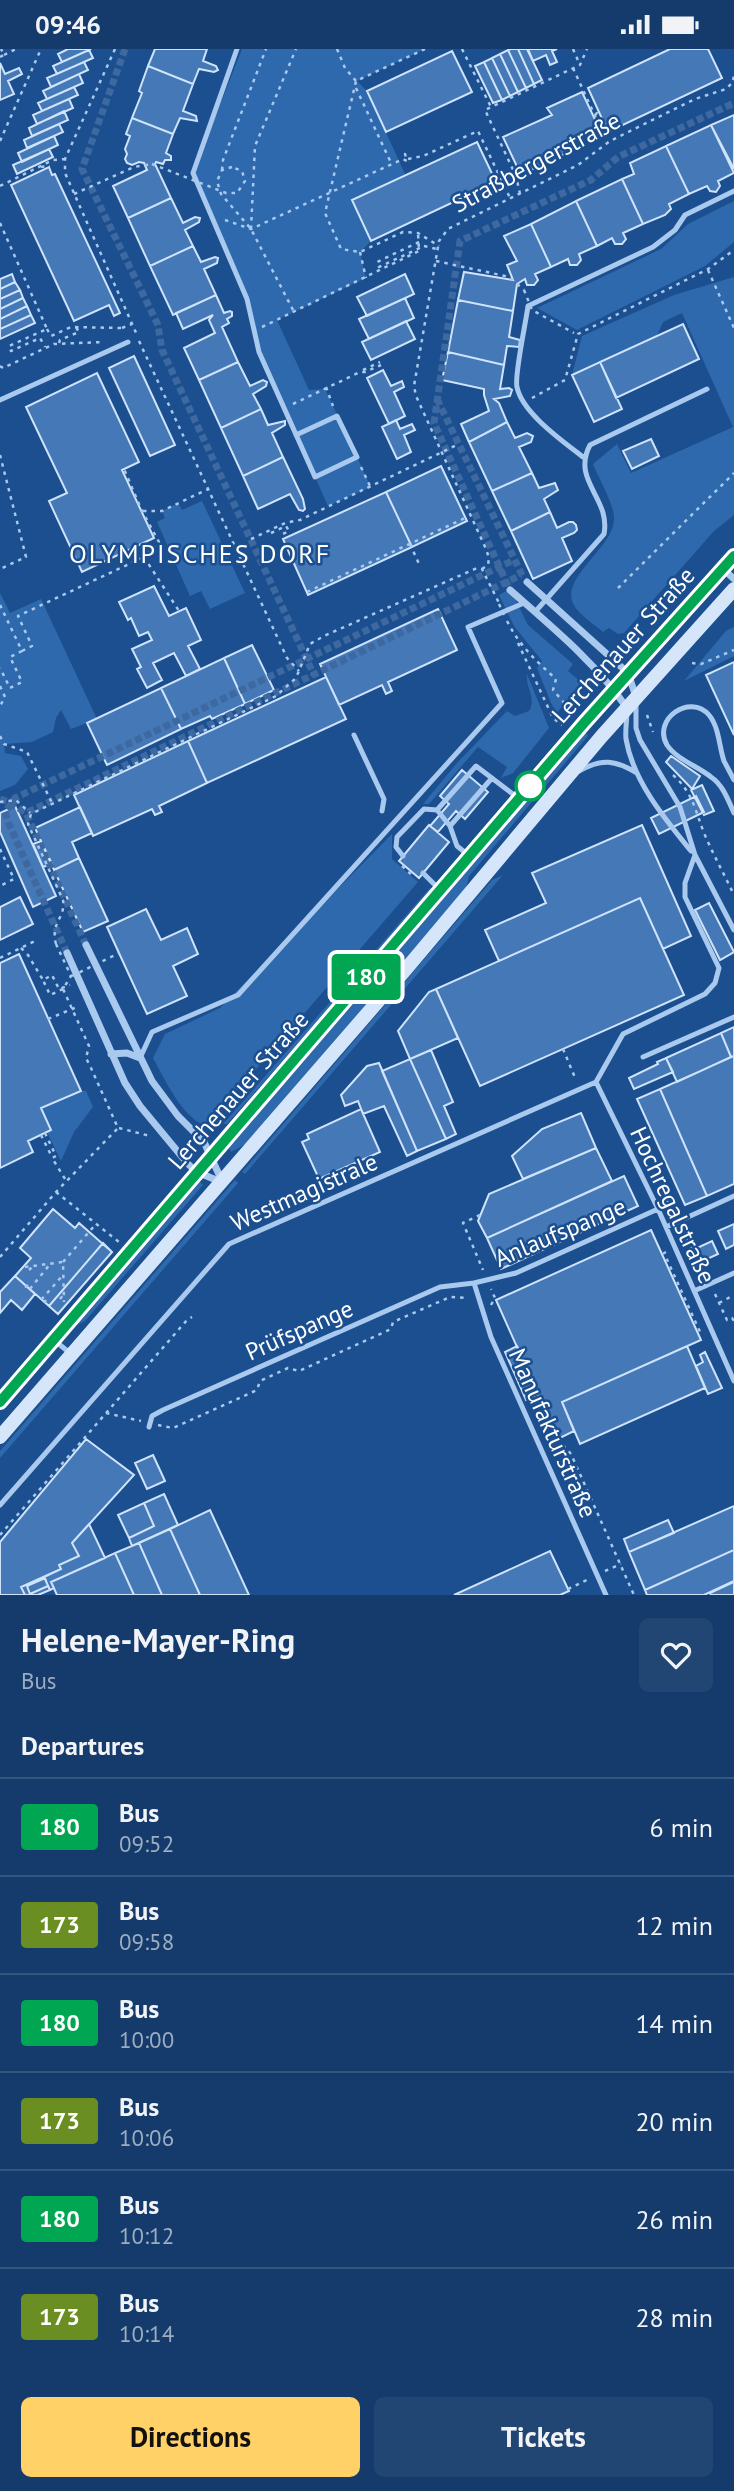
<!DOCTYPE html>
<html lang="en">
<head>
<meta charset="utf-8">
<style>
	body { margin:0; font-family:"PT Sans",sans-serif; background:#214673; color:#f1f3f6; height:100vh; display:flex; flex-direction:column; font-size:26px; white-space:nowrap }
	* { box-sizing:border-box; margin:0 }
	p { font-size:23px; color:#9dadc1 }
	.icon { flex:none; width:38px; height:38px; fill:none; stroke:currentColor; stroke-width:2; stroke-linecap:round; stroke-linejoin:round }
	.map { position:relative; height:1546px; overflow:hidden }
	.panel { display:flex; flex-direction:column; background:#143b6b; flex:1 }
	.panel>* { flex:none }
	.badge { padding:0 14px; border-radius:5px; font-size:24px; line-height:46px }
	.map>.badge { position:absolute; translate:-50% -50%; box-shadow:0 0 0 4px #fff }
	h2 { padding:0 21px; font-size:26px; line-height:63px }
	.round { display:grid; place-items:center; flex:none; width:74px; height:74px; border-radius:10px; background:#214673 }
	.headline { display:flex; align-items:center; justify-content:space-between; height:119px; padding:0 21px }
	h1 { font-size:33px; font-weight:800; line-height:52px }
	.cta { display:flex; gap:14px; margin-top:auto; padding:14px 21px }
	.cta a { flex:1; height:80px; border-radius:10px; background:#ffd166; color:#111; font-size:28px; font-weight:800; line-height:80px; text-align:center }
	.cta a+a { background:#214673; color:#f1f3f6 }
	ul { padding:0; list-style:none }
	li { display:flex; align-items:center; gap:21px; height:98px; padding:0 21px; border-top:2px solid #33557e }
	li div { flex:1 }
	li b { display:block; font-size:26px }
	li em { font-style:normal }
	li .badge { min-width:77px; font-weight:700; text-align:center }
	.status { display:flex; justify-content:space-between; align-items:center; height:49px; padding:0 35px; background:#143b6b; direction:ltr }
	.status svg { height:19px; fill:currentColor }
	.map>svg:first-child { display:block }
</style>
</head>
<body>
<div class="status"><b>09:46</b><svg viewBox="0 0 49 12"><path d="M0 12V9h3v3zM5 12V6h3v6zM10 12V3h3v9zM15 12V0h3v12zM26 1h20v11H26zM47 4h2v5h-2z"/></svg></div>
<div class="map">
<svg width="734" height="1546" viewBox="0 0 734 1546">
	<rect width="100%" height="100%" fill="#1b4f8f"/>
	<path fill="#2e69ad" d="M242,0h183l-68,32 10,10 38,83 -53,26 19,41 -11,11 6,26 -89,42 32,70 16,-1 46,98 -43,19 -69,-154 -13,-51 -53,-128z
		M734,152v41l-29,24 -128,64 -40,-22 124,-59 27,-25z
		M734,228v238l-20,16 -90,102 -6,1 -9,-6 -6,4c-9,-8 -22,-16 -28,-25 -19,-28 38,-57 39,-88 1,-13 -16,-42 -21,-55l24,-20 14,29 102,-46 -51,-114 -19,9 -11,25 -52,15 -28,13 10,-39 92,-41z
		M202,452l43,92 -35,16 -9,-18 -11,5 -33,-74 8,-4 -3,-7 16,-8 4,7z
		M510,540l18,36 45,39 -5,7 13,11 -24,31 -6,-10 -14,-35 5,-7 -28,-35 -15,-31z
		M0,544l10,20 31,-14 56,120 -26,10 -10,-19 -5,8 -3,14 -21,10 -28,2 1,9 16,3 7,13 -13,16 -15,6z
		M734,578v29l-50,25 42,-50z
		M527,625l22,54 -36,45 -12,5 6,-11 -29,-20 -49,57h-6l34,-41 50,-52 8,5 14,-5c8,-13 -4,-24 -2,-37z
		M586,684l2,3 -119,140 -3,12 -212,247 -10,10 -13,7 -2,-4z
		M392,785v25l26,23 -206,238 -8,5c-22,-8 -40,-47 -51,-67l12,-24 55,-26z
		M503,826l-258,299 -3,-2 250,-292z
		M430,839l3,2 -206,234h-4z
		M81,1042h5l7,16 -19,25 -13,29 -14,-29 4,-2 -10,-22z
		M235,1131l3,3 -238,275v-7z
		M200,1133l3,3 -118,136 -8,4z"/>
	<path fill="#4478b7" stroke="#cfe3fa" stroke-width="2" d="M91,0l-29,13 -4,-8 10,-5z
		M155,0h52l-4,12 13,5 2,4 -4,2 -15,-3 -6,15 -45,-18z
		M511,0h7l16,35 -8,4 -18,-38z
		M518,0h9l15,31 -8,4z
		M528,0h29l-5,2 5,11 -7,3 -4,-10 -13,6z
		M670,0h38l14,29 -114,54 -20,-44z
		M89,1l4,8 -36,16 -4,-8z
		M508,1l18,38 -8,4 -18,-38z
		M452,2l20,41 -86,40 -19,-41z
		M500,5l18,38 -8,4 -18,-38z
		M492,9l18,38 -8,4 -18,-38z
		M84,13l4,8 -37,17 -4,-9z
		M484,13l18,38 -9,3 -18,-37z
		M0,14l5,11 14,-6 3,6 -14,7 6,13 -14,6z
		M148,17l45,18 -10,27 13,5 1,5 -17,-3 -7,16 -41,-16 10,-25 -3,-2z
		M79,25l4,9 -36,16 -4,-8z
		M74,38l4,8 -36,16 -4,-8z
		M582,43l17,36 -34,17 4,7 -48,23 -18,-38 49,-22 -5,-7z
		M69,50l4,9 -36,16 -4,-9z
		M64,62l4,9 -36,16 -3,-8z
		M734,66v54l-23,-44z
		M132,69l41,16 -7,19 5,3v4h-6l-2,4 -7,-2 -1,2 16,34 -43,20 -15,-32 34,-16 -3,-7 -5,-1 -7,3 -5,-2 -2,-4 2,-5 -2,-5 5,-13 -4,-2z
		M59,75l4,8 -36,16 -3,-8z
		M711,76l23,48 -16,8 2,5 -4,6 -6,-1 -3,-5 -18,8 -23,-48z
		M54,87l4,9 -36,17 -4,-9z
		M477,93l19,40 -125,59 -19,-41z
		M666,97l23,48 -20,10 2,5 -6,6 -22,9 -21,-45 12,-5 -4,-11z
		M49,100l4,8 -36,17 -4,-9z
		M49,118l3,8 3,-1 65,139 -6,3 -5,-11 -35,16 -63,-136z
		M622,130l21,45 -20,9 3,6 -4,5h-7l-3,-6 -15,8 -21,-45z
		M171,149l12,25 12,-6 5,1 -1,4 -14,8 8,16 -43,20 -22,-48z
		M576,152l21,45 -18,8 2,6 -4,5h-7l-2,-6 -17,8 -20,-43z
		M531,175l20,43 -16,7 3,6 -4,5h-7l-2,-6 -8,5 -4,27 -55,-11 6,-28 49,8 -6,-15 10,-4 -13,-25z
		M193,197l8,16 14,-5 3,1 -1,5 -13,6 12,26 -43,20 -23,-49z
		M12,225l3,8 -15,7v-10z
		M405,225l9,20 -47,22 -10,-19z
		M15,233l5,8 -20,9v-10z
		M20,241l3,8 -23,11v-10z
		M216,246l8,18 6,-2 2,1v4l-5,3 2,4 -7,4 16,35 -39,18 -15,-32 31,-15 -6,-13 4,-5 -30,14 -7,-16z
		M23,249l4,8 -27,13v-10z
		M405,249l9,20 -45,21 -10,-20z
		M458,251l55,11 -4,26 11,3 -1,7 -12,-1 -3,19 -56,-13z
		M27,257l4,9 -31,14v-10z
		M31,266l4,8 -35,16v-10z
		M406,272l9,18 -44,21 -9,-18z
		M683,275l16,35 -83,39 -16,-36z
		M448,303l56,13 -4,24 9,-1 3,2 -2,6 -16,3 5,4 8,19 -38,20 -8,-18 28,-13 -5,-16v-6l-42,-9z
		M134,307l41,89 -25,11 -41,-88z
		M238,313l12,24 13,-6 4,2 -1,4 -13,8 8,15 -40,19 -22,-48z
		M600,313l22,47 -28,13 -22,-47z
		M383,321l8,16 11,-5 2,6 -10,5 11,24 -16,8 -22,-46z
		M97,324l42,89 -17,8 32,68 -72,34 -33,-71 18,-8 -41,-86z
		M261,360l7,16 17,-4v4l-13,8 11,24 -40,19 -22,-48z
		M396,371l4,9 12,-5 3,6 -11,5 7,17 -14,7 -15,-32z
		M507,373l8,16 12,-5 6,3 -2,6 -12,5 13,26 -40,18 -23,-49z
		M651,390l8,17 -27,13 -9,-18z
		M283,408l20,42 2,10 -2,2 -4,-1 -9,-16 -32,15 -15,-33z
		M441,417l26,55 -55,26 -26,-55z
		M532,424l7,15 16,-5 3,7 -14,9 6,13 -39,19 -19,-40z
		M386,443l26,55 -104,48 -25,-56z
		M550,463l7,16 12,-6h4l3,3 1,5 -3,3 -12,5 10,23 -39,18 -22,-48z
		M154,537l15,30 17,-8 15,32 -13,6 12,23 -14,7 -12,-23 -21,10 9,17 -15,8 -10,-19 4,-2 -9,-18 20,-9 -4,-8 -9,4 -8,-18 -3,2 -9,-18z
		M438,560l19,41 -69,32 4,9 -6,3 -4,-9 -43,20 -19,-41z
		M252,596l22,45 -29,14 -21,-46z
		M224,609l21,46 -33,15 -2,-3 -29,13 -20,-41z
		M734,613v73l-28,-60z
		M326,628l20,42 -139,64 -19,-42z
		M161,639l20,41 -74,36 -20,-42z
		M188,692l19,42 -48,23 3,6 -7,3 -3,-6 -59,27 -19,-41z
		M671,707l29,20 -8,13 -26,-27z
		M462,721l26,22 -23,27 -9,-8 -18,21 -8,-6 19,-22 -9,-8z
		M702,736l12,26 -10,4 -13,-25z
		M696,747l8,16 -45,22 -8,-16z
		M15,757l41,90 -23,11 -33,-75v-19z
		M80,758l12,26 -20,9 7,16 -25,12 -19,-42z
		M429,776l20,17 -30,36 -20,-17z
		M642,776l49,111 -28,13 -23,-51 -141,63 -14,-31 61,-27 -14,-30z
		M41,792l11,23 -9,3 -10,-23z
		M79,809l29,63 -25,11 -29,-62z
		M20,848l13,27 -33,16v-33z
		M640,849l44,97 -204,91 -44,-97z
		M709,854l25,49 -14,8 -25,-50z
		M146,860l15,31 26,-12 11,26 -25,12 14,30 -40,18 -40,-87z
		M19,905l62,137 -40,17 10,22 -23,11 5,11 -33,16v-205z
		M436,940l22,49 -48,21 -12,-28 31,-39z
		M734,978v29l-3,1 -10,-24z
		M721,984l10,24 -54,25 -11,-24z
		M431,1001l22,52 -9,4 12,28 -10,5 -36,-80z
		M734,1007v128l-27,12 -47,-107z
		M666,1009l7,14 -39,17 -5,-11 29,-14 -1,-2z
		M410,1010l36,80 -29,12 -35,-80z
		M379,1014l38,88 -10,5 -23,-50 -21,8 -5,-13 -13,5 -4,-11 26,-29z
		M660,1040l47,107 -22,9 -48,-106z
		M361,1060l19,43 -61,27 -17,-37 7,-3 -2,-5z
		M581,1064l15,35 -73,31 -11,-23 30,-27z
		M596,1099l16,33 -125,57 -9,-17 11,-27z
		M624,1127l14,30 -137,63 -14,-31z
		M53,1160l22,19 4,-5 33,29 -54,62 -43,-38 16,-18 -11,-10z
		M734,1175v21l-8,4 -8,-18z
		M651,1181l50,110 -139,62 12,29 -16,8 -62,-139z
		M712,1192l6,13 -15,7 -6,-13z
		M103,1194l9,9 -54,62 -9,-8z
		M15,1227l20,18 -13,16 -11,-10 -11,13v-21z
		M517,1297l21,48 -12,6 -21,-48z
		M687,1297l18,42 -125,56 -18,-42z
		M705,1303l17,36 -14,6 -12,-28 7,-4 -3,-7z
		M86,1390l48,36 -62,68 7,13 -20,9 2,4 -40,18 4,8h-25v-53z
		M153,1406l12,26 -18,8 -12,-26z
		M164,1445l14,31 -46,21 -3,-8 25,-12 -10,-23z
		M144,1454l10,23 -25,12 -11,-23z
		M734,1457v44l-89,40 -16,-38z
		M210,1461l39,85h-49l-30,-66z
		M668,1471l6,13 -45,19 -5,-13z
		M89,1475l16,34 -54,24 3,6 -4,2 -6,-13 17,-8 -2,-4 20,-9 -7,-13z
		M170,1480l30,66h-38l-23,-52z
		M139,1494l23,52h-28l-19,-42z
		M734,1501v31l-30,14h-57l-2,-5z
		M550,1502l19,40 -9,4h-106z
		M115,1504l19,42h-77l-6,-13z
		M44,1528l-17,9 3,8 18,-8 2,4 -12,5h-13l-4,-8z
		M45,1529l3,8 -18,8 -3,-8z
		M734,1533v13h-23l-1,-2z"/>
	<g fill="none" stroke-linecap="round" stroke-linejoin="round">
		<path stroke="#3d69a0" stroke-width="7" stroke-dasharray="7 3.5" stroke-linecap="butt" d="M125,0l-43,120 76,156 4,25 152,325
			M437,350l86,178
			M508,537l-74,-163 26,-182 131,-61 27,-23 116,-54
			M0,750l11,4 15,10
			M86,896l-60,-132 495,-238
			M67,904l-59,-131 -3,-10 10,-14 499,-238"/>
		<path stroke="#a9c9ee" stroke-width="2.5" stroke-dasharray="3.5 5" stroke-linecap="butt" d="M115,0l-50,110v14l72,162
			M337,0l8,19 11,13
			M425,0l-69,32 -31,132 16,36 19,3 43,-20 15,1 21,13
			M462,0l29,58
			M573,0l7,16
			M4,6l12,-6
			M0,8l4,-2 -3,-6
			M573,19l28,61
			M356,39l36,77
			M595,66l2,-2 11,22
			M0,92l41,-92
			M41,118l9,-1
			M232,118l-10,3 -5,11 4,13 30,35 43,83
			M222,121l1,-10 43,-111
			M0,137l53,-26 12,-1
			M74,145l60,-27 18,-3
			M520,145l-4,-18 -31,-66 95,-45 7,-16
			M225,171l26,9 152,-70 4,2 -2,-7 3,5 15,-3 55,-25 32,67
			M0,174l47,106 -38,17 2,5 29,-13 5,9
			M251,180l4,-83 41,-97
			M424,197l13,3
			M360,203l6,26
			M436,212l69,15 8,4
			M708,221l26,58
			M517,235l7,6
			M262,278l157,-76 -1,-18
			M122,279l10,-4
			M139,292l148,317 12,13
			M59,294l1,-3 19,-8 -4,-6
			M0,317l3,2 51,-24 49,-2
			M363,321l17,-8
			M326,338l7,19
			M532,349l33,-18 13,-46 130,-65 26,-19
			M293,355l67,-32h5l16,-7
			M0,406l26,102 -26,12
			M361,418l9,19
			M143,462h19l46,-22
			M271,484l15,-7 3,5 -8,4
			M251,490l34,-16 15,-3 159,-76
			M410,495l10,22
			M144,508l35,54
			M482,520l6,-4 1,-7 -3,-9 -70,-153 -2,-10 25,-145 9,-12 130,-64 32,-24 85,-42 31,-10 7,-7 1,-8
			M684,526l8,7
			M618,539l116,-115
			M307,543l158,-74
			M0,556l22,46 -12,6 12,25 -12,6 -10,-20
			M507,572c12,24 29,40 49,58l-3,11 20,23
			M518,594l35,75 9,7
			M22,602l10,-5 -14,-30 126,-59 15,-15 -17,-31 -18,-42
			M692,614l9,1 33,-14
			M0,637l5,11 -5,9
			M647,666l6,17
			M0,687l4,8 23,8 25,51
			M673,726c20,18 22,35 31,58 9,21 20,41 30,62
			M0,753l16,-2 14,13
			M0,800l14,30 -14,7
			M402,817l11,10
			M56,895c-6,-22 10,-26 7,-44l-35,-76 3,-10 245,-118 20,-18 14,-34 14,-8 153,-68 5,1 17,34
			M21,899l7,7 15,25
			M0,909l37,-18
			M63,940l-13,6 -7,-15 9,-5 7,14 11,-4
			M48,970l29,-12
			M563,1000l13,31
			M119,1079l31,8
			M45,1084l11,23 -4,2 15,24
			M41,1086l11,22
			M56,1143l63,50
			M667,1152l7,12
			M480,1166l-17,8 20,47
			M683,1183l22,44
			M666,1203l-2,1 37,81
			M0,1208l56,-65 62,-64 -27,-60
			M63,1213l32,-37
			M25,1218l38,-5 1,40
			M29,1221l6,-6
			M28,1236l-2,2 3,3 22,-27
			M715,1245l12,26 5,-2 2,3
			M60,1250l5,-6
			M46,1251l-2,3 -3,-3 23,-26
			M719,1254l15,-8
			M491,1256l4,-7 -4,-9
			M106,1364l35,8
			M540,1371l31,34 63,141
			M158,1376l15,3 84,-38 3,-9 28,-13 11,3 92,-42 2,-7 57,-25 17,1
			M0,1486l187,-215 5,-3
			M605,1522l16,-7
			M568,1540l19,-9"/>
		<path stroke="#a9c9ee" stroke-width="5" d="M237,0l-44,124 54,126 12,53 56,125 42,-20 -20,-41 -41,19
			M0,351l128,-58
			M583,408c-19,-15 -61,-44 -66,-70 -3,-11 9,-65 11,-81l125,-59 22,-17 10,-15 49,-24
			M535,563l69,-78c7,-36 -33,-53 -14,-89l117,-56
			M636,652v27l4,12 40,67 15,48 39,75
			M627,662c0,9 -2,19 -1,28 7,42 39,80 65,112
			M354,686l30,64 -2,12
			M579,722c23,-13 36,-11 58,2
			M734,731c-3,-6 -7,-13 -10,-19 -5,-15 -5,-34 -15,-46 -19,-22 -57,4 -42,30 9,14 32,22 44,32 12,8 17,23 23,36
			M437,761l13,16 7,20 10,8
			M450,777l42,-48
			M403,807l-7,-9 1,-10 27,-28 13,1 39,-44 42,32
			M423,824l15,15
			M643,1008l91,-40
			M140,1009l12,-26 86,-37 264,-292 -34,-76 56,-24
			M596,1033l62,127 76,172
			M596,1033l27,-48 82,-40 10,-11 4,-15 -34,-71v-14l10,-28
			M666,1178l68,-31
			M474,1234l17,54 115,258
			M694,1242l40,-18
			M54,1291l17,14
			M149,1378l3,-11 11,-6 277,-123 34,-4 42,-10 142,-64
			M0,1456l229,-261 367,-162"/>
		<path stroke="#a9c9ee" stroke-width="7" d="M723,520l11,10
			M527,533l101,91 8,24
			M510,541c42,37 86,73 117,118
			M86,896l66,136 26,35 26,26 18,39
			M67,904l58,130 15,23 48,58 9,8 24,10
			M111,1005l16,-1 13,5"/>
		<path stroke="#d6e6fa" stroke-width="14" d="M0,1353l584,-680 150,-166
			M0,1388l406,-468 195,-232 133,-148"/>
		<path stroke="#a9c9ee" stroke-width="2.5" stroke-dasharray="3.5 5" stroke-linecap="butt" d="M152,115l74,29h11l8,-12 -3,-10 -10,-4
			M419,193l-42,20 2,5 45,-21
			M524,241l8,20 42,23
			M47,280l4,7 20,-9 51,1
			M499,555l7,15
			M56,895l15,32 -8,13 26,57 -3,12 5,10
			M72,927l47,-23"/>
	</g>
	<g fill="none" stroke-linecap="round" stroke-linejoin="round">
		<g stroke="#fff" stroke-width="16">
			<path id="line" d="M0,1353l584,-679 150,-167"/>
		</g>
		<use href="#line" stroke="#00a651" stroke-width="10"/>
	</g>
	<circle fill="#fff" stroke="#00a651" stroke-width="3.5" cx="530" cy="737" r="14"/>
	<g text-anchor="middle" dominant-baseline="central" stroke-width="5" stroke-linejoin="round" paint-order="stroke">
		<g font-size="24" fill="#fff" stroke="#1b4f8f">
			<text transform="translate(536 113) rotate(-28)">Straßbergerstraße</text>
			<text transform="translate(623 596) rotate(-48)">Lerchenauer Straße</text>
			<text transform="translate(238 1041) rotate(-49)">Lerchenauer Straße</text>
			<text transform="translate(304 1143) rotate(-24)">Westmagistrale</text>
			<text transform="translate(673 1156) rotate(65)">Hochregalstraße</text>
			<text transform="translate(560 1183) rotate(-23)">Anlaufspange</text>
			<text transform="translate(299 1281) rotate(-24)">Prüfspange</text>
			<text transform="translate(553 1384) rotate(66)">Manufakturstraße</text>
		</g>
		<g font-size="26" letter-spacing="2" fill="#fff" stroke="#1b4f8f">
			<text x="200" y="504">OLYMPISCHES DORF</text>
		</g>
	</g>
</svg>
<b class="badge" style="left:366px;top:928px;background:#00a651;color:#fff">180</b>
</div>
<section class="panel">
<div class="headline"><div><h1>Helene-Mayer-Ring</h1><p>Bus</p></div><a class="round"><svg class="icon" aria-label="heart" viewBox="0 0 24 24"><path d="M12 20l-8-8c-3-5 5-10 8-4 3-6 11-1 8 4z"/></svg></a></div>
<h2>Departures</h2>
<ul>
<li><span class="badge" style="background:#00a651;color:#fff">180</span><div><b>Bus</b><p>09:52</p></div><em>6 min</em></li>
<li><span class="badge" style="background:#6b8e23;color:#fff">173</span><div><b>Bus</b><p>09:58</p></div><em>12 min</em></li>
<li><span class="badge" style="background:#00a651;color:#fff">180</span><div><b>Bus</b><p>10:00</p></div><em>14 min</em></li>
<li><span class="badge" style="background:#6b8e23;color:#fff">173</span><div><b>Bus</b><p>10:06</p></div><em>20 min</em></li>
<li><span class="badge" style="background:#00a651;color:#fff">180</span><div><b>Bus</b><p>10:12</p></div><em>26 min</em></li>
<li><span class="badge" style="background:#6b8e23;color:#fff">173</span><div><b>Bus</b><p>10:14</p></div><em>28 min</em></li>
</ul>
<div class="cta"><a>Directions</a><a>Tickets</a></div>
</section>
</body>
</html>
